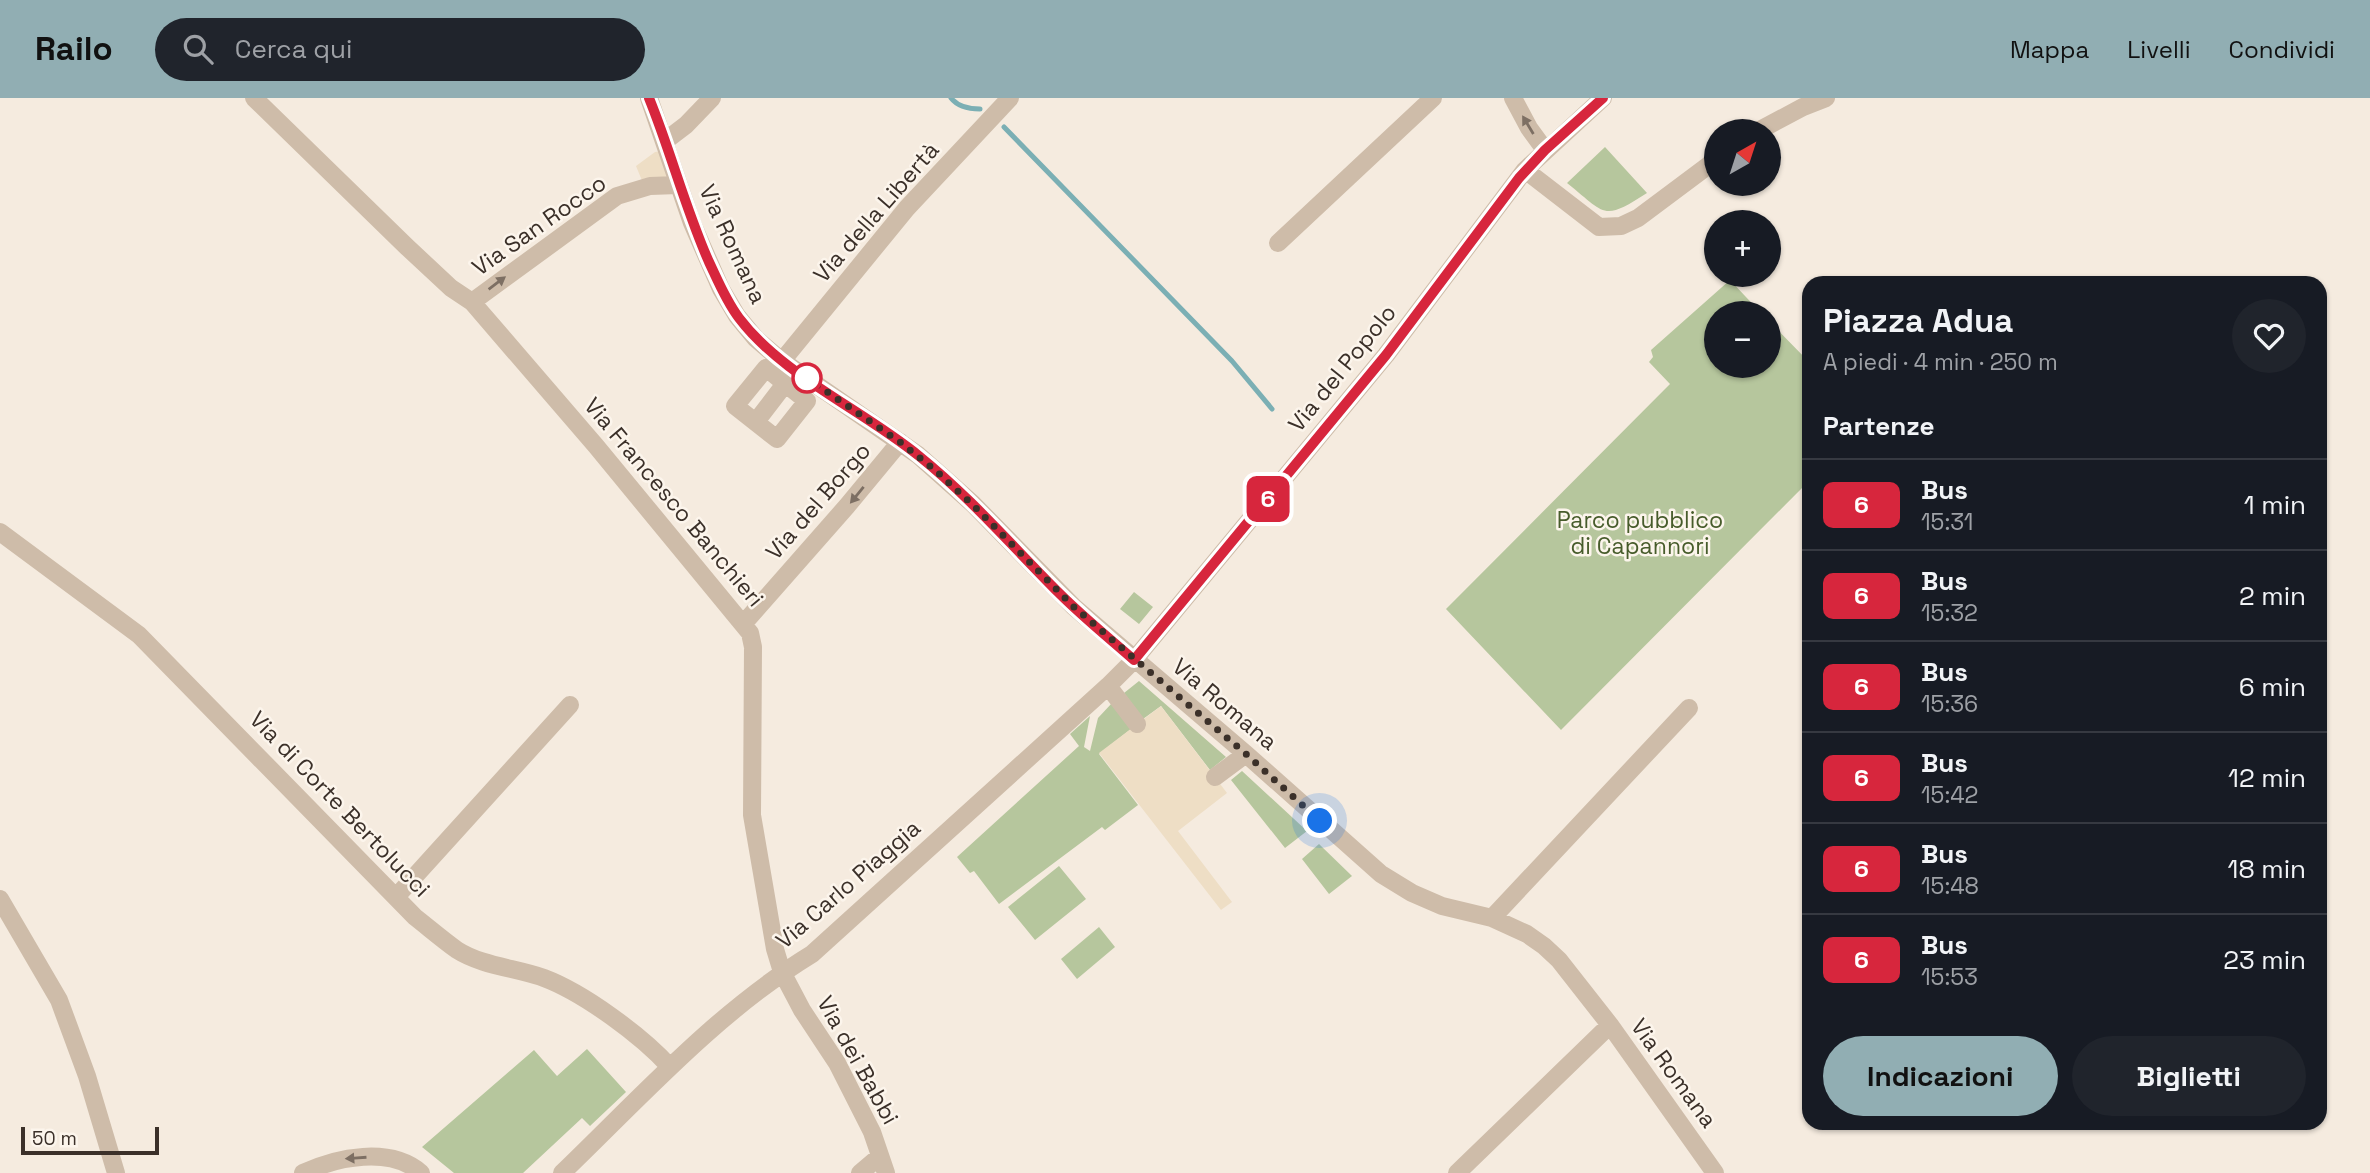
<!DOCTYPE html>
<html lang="it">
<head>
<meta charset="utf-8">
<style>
	body { margin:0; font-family:"Space Grotesk",sans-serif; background:#20242c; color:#f1f3f6; height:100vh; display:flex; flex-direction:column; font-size:26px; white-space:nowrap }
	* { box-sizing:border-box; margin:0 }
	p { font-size:23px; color:#9ea1a6 }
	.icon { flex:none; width:38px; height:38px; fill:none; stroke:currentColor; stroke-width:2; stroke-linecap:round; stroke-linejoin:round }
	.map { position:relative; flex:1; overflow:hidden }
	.sheet { position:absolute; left:1802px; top:178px; width:525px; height:854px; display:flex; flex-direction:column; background:#171b24; border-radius:21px; box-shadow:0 2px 5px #0004 }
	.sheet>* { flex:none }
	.badge { padding:0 14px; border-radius:10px; font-size:24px; line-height:46px }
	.needle { width:46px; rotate:39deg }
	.tools { position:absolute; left:1704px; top:21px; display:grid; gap:14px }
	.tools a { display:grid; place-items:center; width:77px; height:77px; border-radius:50%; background:#171b24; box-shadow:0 2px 5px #0004; font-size:35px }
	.scale { position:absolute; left:21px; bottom:18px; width:138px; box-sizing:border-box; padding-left:7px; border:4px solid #3b3029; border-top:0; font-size:19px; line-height:24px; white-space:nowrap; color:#3b3029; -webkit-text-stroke:5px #fcf5ec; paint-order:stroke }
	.you { position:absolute; width:35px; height:35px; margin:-18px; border:5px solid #fff; border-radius:50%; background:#1a73e8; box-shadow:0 0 0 10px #1a73e833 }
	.map>.badge { position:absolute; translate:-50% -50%; box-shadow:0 0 0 4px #fff }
	h2 { padding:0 21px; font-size:26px; line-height:63px }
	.round { display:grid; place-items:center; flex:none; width:74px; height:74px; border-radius:37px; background:#20242c }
	.summary { display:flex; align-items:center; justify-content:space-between; height:119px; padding:0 21px }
	h1 { font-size:33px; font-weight:600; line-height:52px }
	.cta { display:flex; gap:14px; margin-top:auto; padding:14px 21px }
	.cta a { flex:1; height:80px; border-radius:42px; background:#91aeb3; color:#111; font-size:28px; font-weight:600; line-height:80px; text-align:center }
	.cta a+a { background:#20242c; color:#f1f3f6 }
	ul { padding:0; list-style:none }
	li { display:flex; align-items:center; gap:21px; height:91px; padding:0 21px; border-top:2px solid #363941 }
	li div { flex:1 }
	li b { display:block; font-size:26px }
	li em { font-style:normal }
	li .badge { min-width:77px; font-weight:700; text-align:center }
	header { display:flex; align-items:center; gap:42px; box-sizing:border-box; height:98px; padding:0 35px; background:#91aeb3; color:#111 }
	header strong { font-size:33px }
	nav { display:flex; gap:38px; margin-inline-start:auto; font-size:24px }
	.search { width:490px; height:63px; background:#20242c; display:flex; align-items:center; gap:18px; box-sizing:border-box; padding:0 24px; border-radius:38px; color:#9ea1a6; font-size:26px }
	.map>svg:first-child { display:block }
</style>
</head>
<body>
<header>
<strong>Railo</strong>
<div class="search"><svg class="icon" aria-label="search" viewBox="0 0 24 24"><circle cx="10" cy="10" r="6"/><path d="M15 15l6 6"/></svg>Cerca qui</div>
<nav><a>Mappa</a><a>Livelli</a><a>Condividi</a></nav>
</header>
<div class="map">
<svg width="2370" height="1075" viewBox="0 0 2370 1075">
	<rect width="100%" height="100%" fill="#f5ebdf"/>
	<path fill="#b6c69d" d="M1605,49l42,46c-45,29 -41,21 -80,-10z
		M1730,182l31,33h-44v53h52v-45l40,41v119l-248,249 -115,-121 224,-225 -21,-22 4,-5 -2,-7z
		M1134,494l19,15 -14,17 -19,-15z
		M1139,583l87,76 -16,13 -49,-64 -18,13 -19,-26z
		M1112,605l19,26 -32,25 39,51 -33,25 -3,-3 -103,77 -25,-33 -4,2 -13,-16 122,-111 -9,-12 20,-18 -6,31 6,4 8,-33z
		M1242,673l65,60 -22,17 -54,-68z
		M1319,746l33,32 -23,18 -27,-35z
		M1059,768l27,33 -51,41 -27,-33z
		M1099,829l16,20 -38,32 -16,-20z
		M587,951l39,43 -36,34 -8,-8 -59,55h-69l-32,-26 112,-97 23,26z"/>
	<path fill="#eedec5" d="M662,53l6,26 -4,4 -21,2 -7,-17 19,-14z
		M1161,608l66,87 -49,38 54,71 -11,8 -122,-157z"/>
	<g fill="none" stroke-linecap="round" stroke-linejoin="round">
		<path stroke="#7bafb4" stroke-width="5" d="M951,0c7,9 18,11 29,11
			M1004,29l228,234 40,48"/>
		<path stroke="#cebca9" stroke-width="18" d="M254,0l153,149 44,41 21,14 145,-106 33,-10 28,-1
			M649,0l43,125 29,66 16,27 19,23 26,22 136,94 55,49 101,103 172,147 135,120 31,19 30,13 50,12 35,16 17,12 15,14 51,65 105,148
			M1513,0l16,30 16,22
			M1758,33l45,-24 23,-9
			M665,43l21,-16 26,-27
			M1525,72l74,57 22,-1 17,-8 79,-59
			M1278,145l155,-145
			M472,204l124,144 154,187 3,14 -1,168 23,134 7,23 20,38 35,53 35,69 14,41
			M782,263l125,-153 103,-110
			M766,270l41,33 -30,38 -42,-33z
			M758,321l33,-43
			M0,434l139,103 276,282c14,11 28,23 42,33 25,16 59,18 87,28 40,15 98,58 126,89
			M744,525l103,-117 53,-64
			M1108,588l29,38
			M1215,679l31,-23
			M396,799l174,-192
			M0,801l59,101 28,76 29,97
			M1492,820l197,-210
			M303,1075c34,-16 87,-27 118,0
			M562,1075c80,-77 155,-161 250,-219l296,-268 26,-26 252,-305 139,-185 78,-72
			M860,1075l20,-17
			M1457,1075l153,-148"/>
	</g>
	<defs><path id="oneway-solid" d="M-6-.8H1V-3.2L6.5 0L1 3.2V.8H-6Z" transform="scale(1.75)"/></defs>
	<g fill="#7d6f63">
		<use href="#oneway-solid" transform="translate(1528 27) rotate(-121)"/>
		<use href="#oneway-solid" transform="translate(497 185) rotate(-37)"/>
		<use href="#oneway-solid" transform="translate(857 397) rotate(129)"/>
		<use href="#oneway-solid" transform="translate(356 1060) rotate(176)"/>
	</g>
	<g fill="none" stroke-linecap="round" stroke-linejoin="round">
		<g stroke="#fff" stroke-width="16">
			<path id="line" d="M649,0c22,54 36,110 60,164 9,19 17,39 30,56 43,57 124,92 180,138 51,41 94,91 140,137 24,24 50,45 75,67l252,-305 133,-177 26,-28 58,-52"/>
		</g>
		<use href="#line" stroke="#d7263d" stroke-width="10"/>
		<path stroke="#3b3029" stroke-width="7" stroke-dasharray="0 12.6" d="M807,280l93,64 35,28 38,35 101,102 172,147 74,67"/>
	</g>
	<circle fill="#fff" stroke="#d7263d" stroke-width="3.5" cx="807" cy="280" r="14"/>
	<g text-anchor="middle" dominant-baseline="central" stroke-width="5" stroke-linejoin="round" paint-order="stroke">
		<g font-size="23" fill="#3b3029" stroke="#fcf5ec">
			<text transform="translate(876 114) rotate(-49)">Via della Libertà</text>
			<text transform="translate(539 127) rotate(-35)">Via San Rocco</text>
			<text transform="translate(733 146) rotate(65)">Via Romana</text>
			<text transform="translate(1342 270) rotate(-51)">Via del Popolo</text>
			<text transform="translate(818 403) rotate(-49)">Via del Borgo</text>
			<text transform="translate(674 404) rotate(50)">Via Francesco Banchieri</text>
			<text transform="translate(1225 606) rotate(40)">Via Romana</text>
			<text transform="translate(340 706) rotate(46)">Via di Corte Bertolucci</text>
			<text transform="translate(848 786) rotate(-41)">Via Carlo Piaggia</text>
			<text transform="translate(858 962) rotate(61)">Via dei Babbi</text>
			<text transform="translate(1674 975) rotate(54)">Via Romana</text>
		</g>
		<g font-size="23" fill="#475c2b" stroke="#fcf5ec">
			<text x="1640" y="422">Parco pubblico<tspan x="1640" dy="26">di Capannori</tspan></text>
		</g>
	</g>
</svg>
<div class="tools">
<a><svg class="needle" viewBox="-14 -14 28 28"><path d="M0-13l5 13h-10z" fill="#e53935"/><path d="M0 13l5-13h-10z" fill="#9ea1a6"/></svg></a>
<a>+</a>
<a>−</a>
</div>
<div class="scale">50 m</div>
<div class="you" style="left:1320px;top:723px"></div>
<b class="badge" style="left:1268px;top:401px;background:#d7263d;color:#fff">6</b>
<section class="sheet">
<div class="summary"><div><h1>Piazza Adua</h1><p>A piedi · 4 min · 250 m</p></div><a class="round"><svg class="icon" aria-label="heart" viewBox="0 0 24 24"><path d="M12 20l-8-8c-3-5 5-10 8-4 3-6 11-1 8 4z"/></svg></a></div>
<h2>Partenze</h2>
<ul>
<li><span class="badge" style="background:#d7263d;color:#fff">6</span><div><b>Bus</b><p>15:31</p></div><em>1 min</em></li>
<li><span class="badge" style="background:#d7263d;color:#fff">6</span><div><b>Bus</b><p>15:32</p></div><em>2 min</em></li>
<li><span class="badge" style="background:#d7263d;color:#fff">6</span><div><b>Bus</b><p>15:36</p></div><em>6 min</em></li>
<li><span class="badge" style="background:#d7263d;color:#fff">6</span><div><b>Bus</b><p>15:42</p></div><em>12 min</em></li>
<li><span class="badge" style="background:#d7263d;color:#fff">6</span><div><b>Bus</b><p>15:48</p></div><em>18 min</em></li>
<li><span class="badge" style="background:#d7263d;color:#fff">6</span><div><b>Bus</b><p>15:53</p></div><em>23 min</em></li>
</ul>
<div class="cta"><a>Indicazioni</a><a>Biglietti</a></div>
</section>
</div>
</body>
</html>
